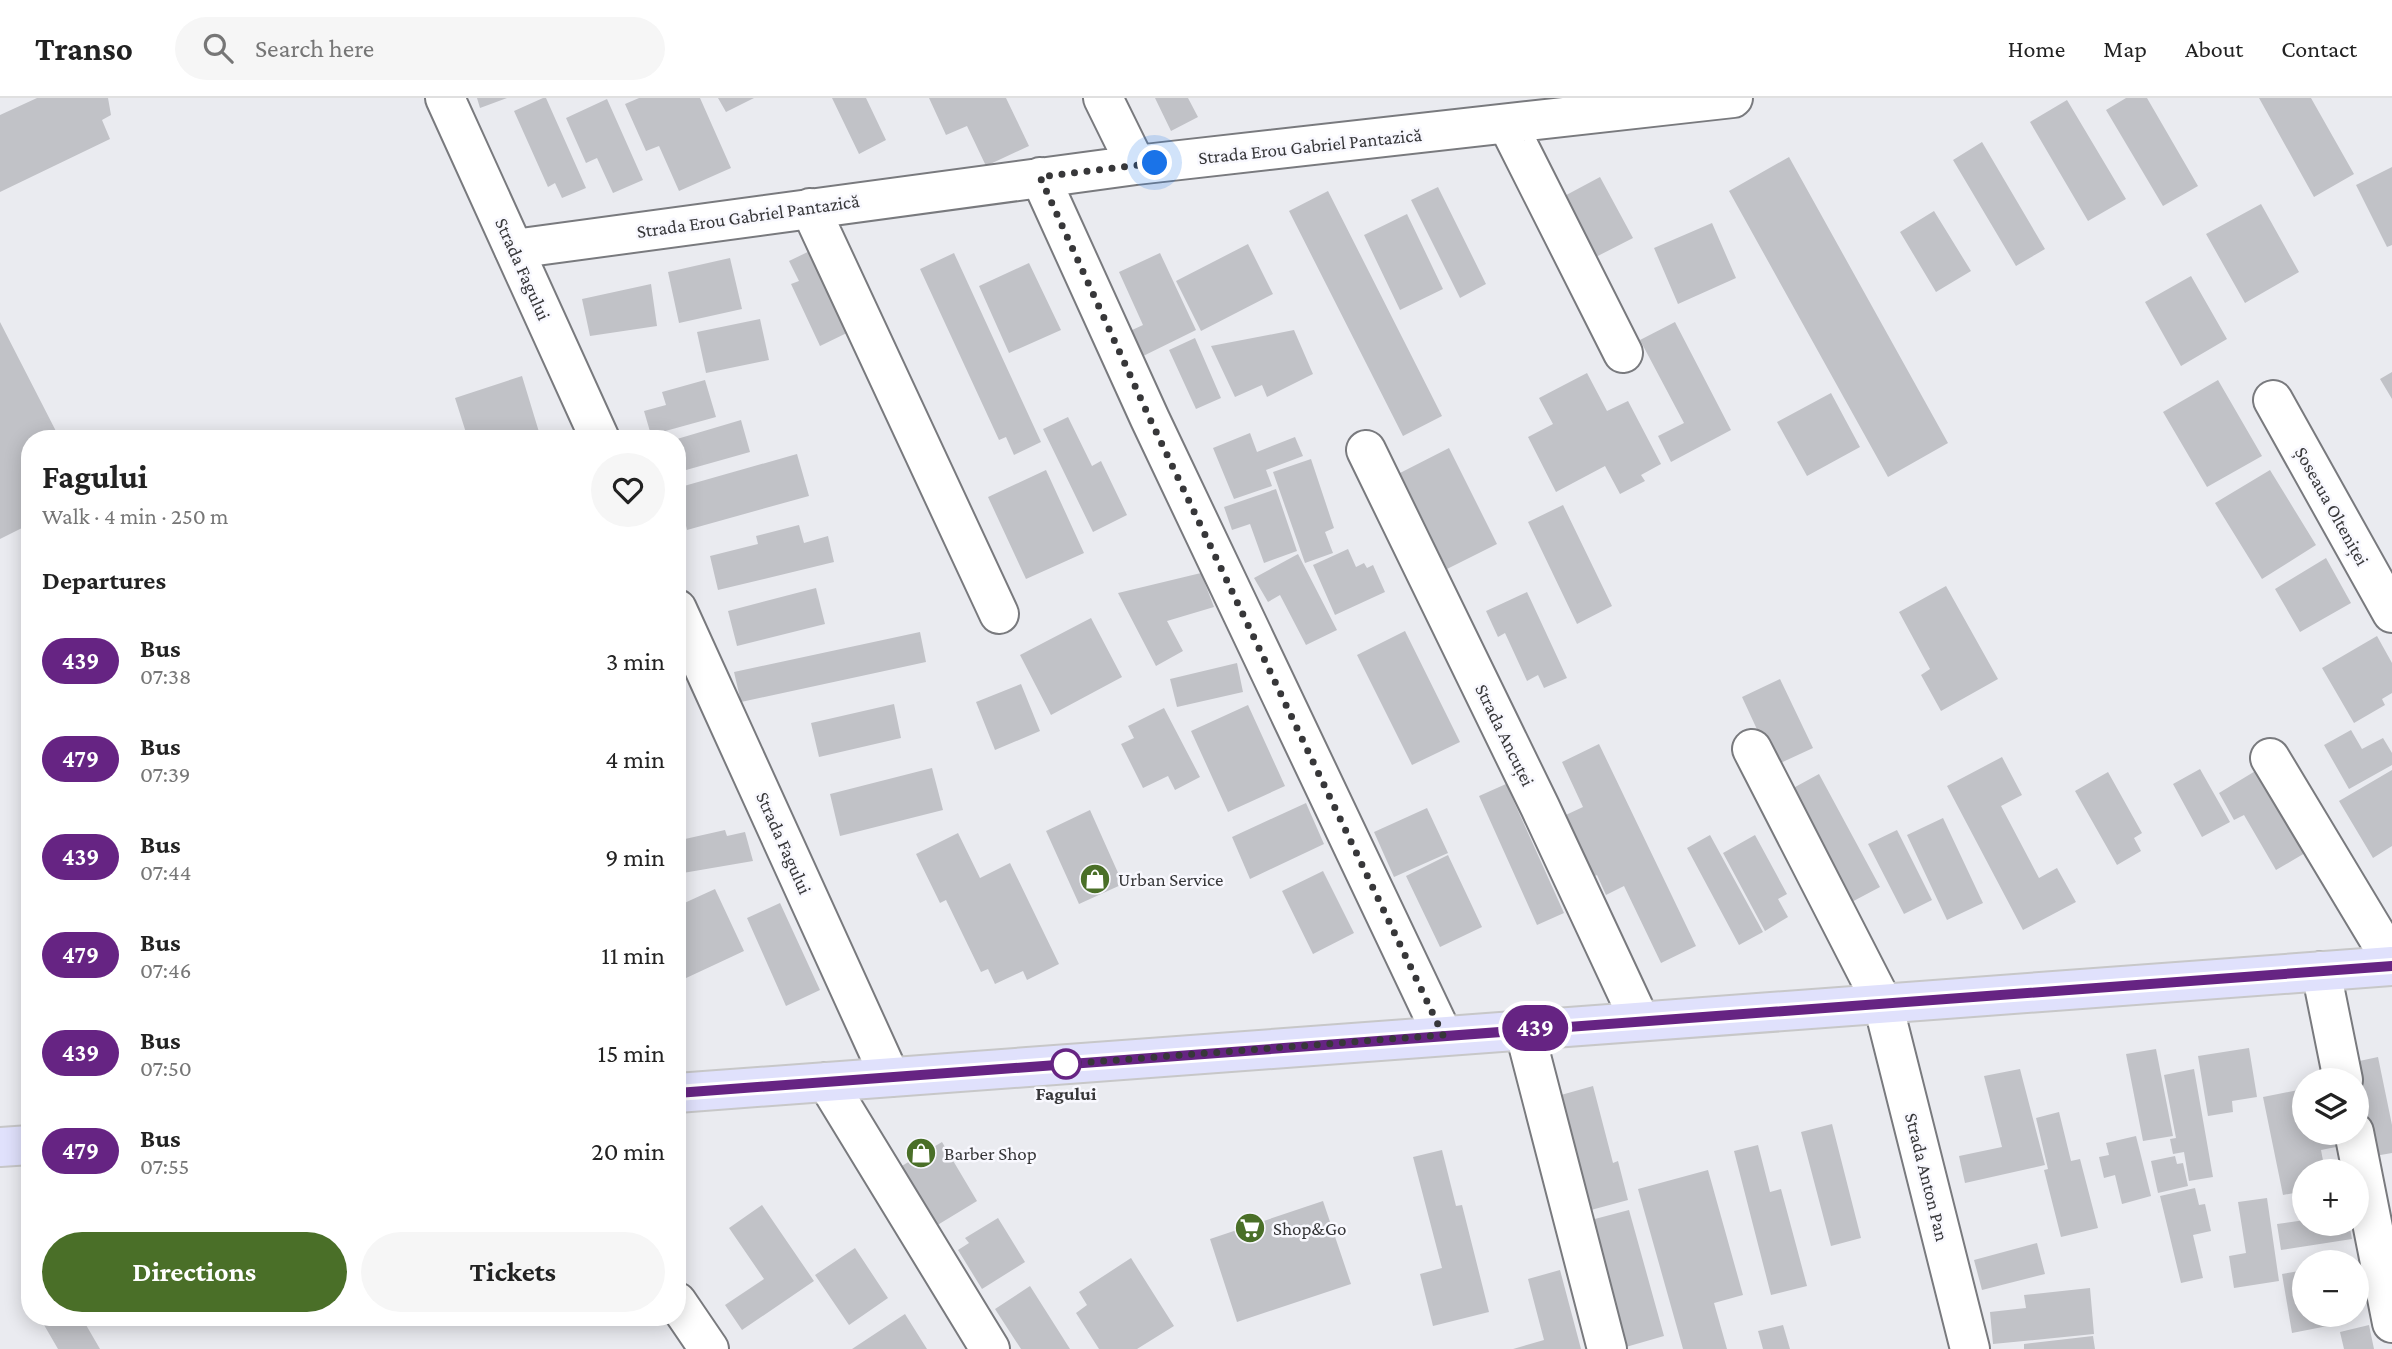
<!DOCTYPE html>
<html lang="en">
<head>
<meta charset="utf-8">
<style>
	body { margin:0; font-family:"Crimson Pro",serif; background:#f6f6f6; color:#222; height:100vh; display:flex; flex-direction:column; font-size:26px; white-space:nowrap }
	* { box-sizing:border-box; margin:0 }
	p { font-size:23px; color:#767676 }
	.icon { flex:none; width:38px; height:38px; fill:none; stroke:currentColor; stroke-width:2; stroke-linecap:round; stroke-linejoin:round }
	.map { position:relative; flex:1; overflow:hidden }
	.side { position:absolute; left:21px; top:332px; width:665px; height:896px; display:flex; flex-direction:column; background:#fff; border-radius:28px; box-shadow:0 4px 18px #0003 }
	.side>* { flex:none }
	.badge { padding:0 14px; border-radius:23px; font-size:24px; line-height:46px }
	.fabs { position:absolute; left:2292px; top:970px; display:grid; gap:14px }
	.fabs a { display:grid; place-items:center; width:77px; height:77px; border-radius:50%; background:#fff; box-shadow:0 4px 18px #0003; font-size:35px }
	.you { position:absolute; width:35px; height:35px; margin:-18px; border:5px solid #fff; border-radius:50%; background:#1a73e8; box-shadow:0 0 0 10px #1a73e833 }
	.map>.badge { position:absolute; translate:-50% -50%; box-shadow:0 0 0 4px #fff }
	h2 { padding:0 21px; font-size:26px; line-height:63px }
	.round { display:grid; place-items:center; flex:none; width:74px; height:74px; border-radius:37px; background:#f6f6f6 }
	.summary { display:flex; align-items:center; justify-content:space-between; height:119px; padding:0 21px }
	h1 { font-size:33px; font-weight:700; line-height:52px }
	.action { display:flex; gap:14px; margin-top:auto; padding:14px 21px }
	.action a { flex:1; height:80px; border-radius:42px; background:#4a6f28; color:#fff; font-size:28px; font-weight:700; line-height:80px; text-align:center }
	.action a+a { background:#f6f6f6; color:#222 }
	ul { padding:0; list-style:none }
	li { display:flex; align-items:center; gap:21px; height:98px; padding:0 21px }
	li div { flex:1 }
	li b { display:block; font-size:26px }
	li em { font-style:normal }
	li .badge { min-width:77px; font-weight:700; text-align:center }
	header { display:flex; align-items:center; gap:42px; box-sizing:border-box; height:98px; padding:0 35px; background:#fff; border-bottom:2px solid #e0e0e0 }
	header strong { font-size:33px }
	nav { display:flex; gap:38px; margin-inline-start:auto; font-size:24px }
	.search { width:490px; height:63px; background:#f6f6f6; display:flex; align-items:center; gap:18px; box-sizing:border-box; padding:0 24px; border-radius:38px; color:#767676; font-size:26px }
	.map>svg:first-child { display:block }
</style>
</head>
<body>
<header>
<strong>Transo</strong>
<div class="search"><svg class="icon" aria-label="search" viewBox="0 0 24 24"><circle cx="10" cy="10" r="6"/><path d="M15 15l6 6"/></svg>Search here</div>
<nav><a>Home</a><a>Map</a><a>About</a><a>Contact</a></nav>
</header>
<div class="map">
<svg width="2392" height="1251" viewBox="0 0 2392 1251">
	<rect width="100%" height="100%" fill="#eaebf0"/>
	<path fill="#c1c2c7" d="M37,0h71l3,17 -9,5 8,19 -110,53v-77z
		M477,0h30l-27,10z
		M543,0h3l40,90 -24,10 -7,-15 -7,4 -34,-76z
		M639,0h61l31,70 -52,23 -20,-45 -13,5 -21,-47z
		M718,0h36l-28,14z
		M832,0h34l20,42 -27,14z
		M929,0h77l23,48 -43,20 -19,-40 -21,9z
		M1155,0h33l10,19 -27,14z
		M2126,0h21l51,88 -35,20 -57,-96z
		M2259,0h52l43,76 -40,23z
		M607,1l36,81 -30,13 -16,-35 -11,5 -20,-45z
		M2067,2l59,99 -38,22 -58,-99z
		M1982,44l63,107 -29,17 -63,-106z
		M1789,59l159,286 -60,34 -159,-286z
		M2392,69v78l-5,2 -31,-62z
		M1600,79l33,61 -45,23 -31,-61z
		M1438,89l48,97 -26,14 -49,-98z
		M1328,93l114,225 -39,20 -114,-225z
		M2261,106l38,68 -54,31 -39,-69z
		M1934,113l37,60 -35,21 -36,-60z
		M1407,116l36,75 -43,21 -36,-75z
		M1712,125l24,55 -58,26 -24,-56z
		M1248,146l25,50 -72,37 -25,-50z
		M816,150l39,81 -35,17 -29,-62 8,-3 -10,-20z
		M954,155l87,189 -27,13 -8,-18 -7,3 -79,-171z
		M1160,155l36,77 -65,32 -12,-26 24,-11 -24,-53z
		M730,160l12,51 -63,14 -11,-51z
		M1029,165l32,67 -52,23 -30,-67z
		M2191,178l36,63 -46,27 -36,-64z
		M651,186l6,42 -67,10 -8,-37z
		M760,221l9,41 -63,13 -9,-41z
		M0,224l60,117h-30v85l-30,15z
		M1675,224l56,108 -60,32 -13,-26 26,-13 -44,-83z
		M1294,232l19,44 -46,23 -5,-12 -27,12 -24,-51z
		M1195,240l26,60 -25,11 -27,-59z
		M2392,274v27l-12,-20z
		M1587,275l20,38 21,-10 33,63 -20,11 4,6 -25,13 -15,-28 -49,26 -28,-55 25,-13 -14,-26z
		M522,278l17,56 -24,7h-47l-13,-41z
		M705,282l11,37 -65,18 -7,-24 22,-6 -4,-13z
		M2218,282l44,76 -55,31 -44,-75z
		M1831,295l29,54 -53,29 -30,-54z
		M1068,319l24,49 9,-5 26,54 -34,17 -50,-103z
		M741,322l9,32 -71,20 -2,-33z
		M1250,335l7,19 38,-15 8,19 -37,14 6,16 -38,13 -21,-51z
		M1449,350l48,96 -50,25 -47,-96z
		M797,356l12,42 -122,34 -10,-42z
		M1311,361l23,69 -9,4 8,21 -28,10 -32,-91z
		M1046,372l38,83 -58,26 -38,-82z
		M2270,372l46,75 -54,34 -47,-76z
		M1276,391l21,62 -33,12 -14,-39 -18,6 -8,-23z
		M1563,407l49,101 -35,18 -49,-102z
		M799,427l5,18 24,-7 6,26 -116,28 -8,-34 48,-12 -2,-8z
		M1348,451l8,18 8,-4 3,5 6,-3 12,27 -50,23 -22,-50z
		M1298,456l39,76 -31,15 -26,-50 -12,7 -14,-24z
		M2326,460l25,45 -51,29 -25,-43z
		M1201,475l13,34 -47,14 16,30 -27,15 -38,-73z
		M1946,488l52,93 -57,32 -20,-36 9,-6 -31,-57z
		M816,490l9,36 -88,22 -9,-35z
		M1527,494l40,86 -23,10 -6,-13 -11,6 -22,-48 -7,4 -12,-26z
		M1091,520l31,59 -71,38 -31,-60z
		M1405,533l55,111 -48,23 -55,-110z
		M920,534l6,30 -185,40 -7,-30z
		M2377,538l15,27v30l-10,6 3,6 -31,18 -32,-55z
		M1237,565l6,29 -66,15 -7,-28z
		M1780,581l33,69 -39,18 -32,-69z
		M1021,586l19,47 -45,19 -19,-48z
		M894,606l7,34 -82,19 -8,-34z
		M1248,607l37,81 -57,26 -37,-81z
		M1164,610l36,69 -25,13 -7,-14 -25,12 -22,-44 13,-6 -6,-12z
		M2351,632l11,19 21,-11 9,15v12l-43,24 -25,-44z
		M1599,646l97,202 -35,17 -37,-77 -18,9 -9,-20 -13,6 -29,-61 28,-13 -21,-45z
		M2002,659l20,38 -21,11 38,72 18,-10 19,34 -53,28 -76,-144z
		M932,670l11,42 -103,26 -10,-42z
		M2200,671l30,53 -28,15 -29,-53z
		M2257,672l48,83 -29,17 -32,-55 -10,5 -15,-27z
		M2392,672v76l-19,12 -34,-57z
		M2108,674l34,61 -8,5 7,13 -24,14 -42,-74z
		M1819,676l61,113 -34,18 -60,-113z
		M1506,686l58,129 -27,12 -58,-129z
		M1306,705l18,41 -74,35 -18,-42z
		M1427,710l21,45 -54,24 -20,-45z
		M1090,712l33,74 -44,20 -33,-73z
		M678,717l7,24 40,-9 2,6 18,-4 8,29 -76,13z
		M1943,720l40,85 -36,17 -40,-85z
		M1897,732l35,70 -28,14 -36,-70z
		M958,735l22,45 30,-15 49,101 -32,16 -4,-9 -28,13 -7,-15 -7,3 -35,-72 -6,3 -24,-49z
		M1710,737l53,97 -24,13 -52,-97z
		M1755,737l32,59 -9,5 10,18 -23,14 -42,-78z
		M1448,757l34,72 -42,20 -34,-71z
		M1323,773l31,62 -41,21 -31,-63z
		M715,791l29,62 -60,28 -7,-15v-65l3,6z
		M780,805l40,87 -34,16 -39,-88z
		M2249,950l8,49 -25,4 1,11 -25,4 -10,-60z
		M2156,951l17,87 -30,5 -17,-87z
		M2378,959l14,68v28l-23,4 -12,-59v-18l-7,-17z
		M2020,971l25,96 -80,18 -6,-27 43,-9 -18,-71z
		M2194,971l19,108 -24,4 -5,-29 -11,2 -3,-15 6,-1 -12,-63z
		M1593,988l20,77 5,-2 10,39 -37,10 -30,-115z
		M2298,992l7,26v16h28l3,15 -15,3 4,21h-20v20l-22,4 -20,-98z
		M2059,1014l12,49 9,-2 18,69 -37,9 -17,-67 4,-1 -12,-51z
		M1832,1026l29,114 -30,8 -30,-114z
		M2136,1038l15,60 -29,8 -7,-29 -11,3 -5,-21 10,-2 -3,-12z
		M942,1044l35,59 -51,31 -36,-59z
		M1758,1047l12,47 11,-3 26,97 -36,9 -37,-144z
		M1442,1052l14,56 6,-1 27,107 -56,14 -13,-52 22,-6 -29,-111z
		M2175,1058l2,8 6,-1 5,23 -30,7 -7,-32z
		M1708,1072l35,125 -29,8 13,46h-44l-45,-160z
		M2195,1090l4,17 6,-1 6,27 -18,4 10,43 -22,5 -21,-87z
		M2267,1100l12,83 -45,7 -5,-32 17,-3 -8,-51z
		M1323,1103l28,83 -114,38 -27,-83z
		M762,1107l52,76 -72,49 -17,-25 39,-26 -35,-51z
		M1629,1112l35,126 -45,13 -6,-22 8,-2 -30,-105z
		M998,1120l27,44 -43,27 -24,-39 11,-7 -4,-5z
		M2305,1122v3h44l3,16 -71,11 -4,-26z
		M2037,1145l8,31 -63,16 -8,-30z
		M855,1150l33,50 -39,27 -34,-50z
		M1131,1160l43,68 -37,23h-38l-23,-36 11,-8 -8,-13z
		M1560,1172l21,79h-68l31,-9 -16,-61z
		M2305,1172v44h41l2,8 -56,11 -10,-59z
		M1030,1188l40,63h-49l-26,-40z
		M2090,1190l4,46 -101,10 -3,-32 36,-4 -2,-13z
		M905,1216l22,35h-75z
		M40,1220h42l18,31h-42z
		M1783,1227l7,24h-27l-5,-18z
		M2369,1227l5,24h-30l-4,-17z
		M2093,1238l2,13h-71v-5z"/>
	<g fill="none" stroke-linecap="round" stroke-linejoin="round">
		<g stroke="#797a7e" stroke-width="42">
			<path id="minor" d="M1103,0l33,67
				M1508,27l115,228
				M1040,79l110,242 293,617
				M810,110l189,406
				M514,151l622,-84 597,-67
				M2273,302l119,213
				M1366,352l174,357 100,214
				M1752,651l131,255 87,345
				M2270,660l122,203
				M2321,873l22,109
				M1524,931l83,320
				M827,984l163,267
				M2354,1034l38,191
				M677,1204l32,47"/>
		</g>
		<g stroke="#797a7e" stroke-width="42">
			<path id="tertiary" d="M445,0l155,341
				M677,511l213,468"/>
		</g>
		<g stroke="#c7c7c8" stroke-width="42">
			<path id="primary" d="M677,995l1715,-127
				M0,1049l30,-2"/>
		</g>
		<use href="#minor" stroke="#fff" stroke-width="38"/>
		<use href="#tertiary" stroke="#fff" stroke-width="38"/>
		<use href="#primary" stroke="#e0e1fc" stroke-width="38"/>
	</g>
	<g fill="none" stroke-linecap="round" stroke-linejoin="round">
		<g stroke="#fff" stroke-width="16">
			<path id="line" d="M677,995l1715,-127"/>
		</g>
		<use href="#line" stroke="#662483" stroke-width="10"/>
		<path stroke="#373739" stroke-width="7" stroke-dasharray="0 12.6" d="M1066,966l377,-29 -293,-616 -110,-242 115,-14"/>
	</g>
	<defs>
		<g id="shop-disc" transform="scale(1.575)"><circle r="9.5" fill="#4a6f28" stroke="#f8f8fe"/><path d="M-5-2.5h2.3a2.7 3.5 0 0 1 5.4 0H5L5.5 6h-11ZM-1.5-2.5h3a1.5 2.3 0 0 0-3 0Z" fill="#fff"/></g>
		<g id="supermarket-disc" transform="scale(1.575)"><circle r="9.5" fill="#4a6f28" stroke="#f8f8fe"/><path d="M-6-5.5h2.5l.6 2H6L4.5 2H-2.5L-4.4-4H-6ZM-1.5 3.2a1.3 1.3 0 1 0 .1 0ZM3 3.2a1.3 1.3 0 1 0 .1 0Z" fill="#fff"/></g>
	</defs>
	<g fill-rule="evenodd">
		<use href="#shop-disc" x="1095" y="781"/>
		<use href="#shop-disc" x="921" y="1055"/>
		<use href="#supermarket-disc" x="1250" y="1130"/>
	</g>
	<circle fill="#fff" stroke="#662483" stroke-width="3.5" cx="1066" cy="966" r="14"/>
	<g text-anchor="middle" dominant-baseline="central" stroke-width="5" stroke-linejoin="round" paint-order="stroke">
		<g font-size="19" fill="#373739" stroke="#f8f8fe">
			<text transform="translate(1310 48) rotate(-6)">Strada Erou Gabriel Pantazică</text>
			<text transform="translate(748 118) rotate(-8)">Strada Erou Gabriel Pantazică</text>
			<text transform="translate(523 171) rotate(66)">Strada Fagului</text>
			<text transform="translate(2332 408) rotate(61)">Șoseaua Olteniței</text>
			<text transform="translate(1505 637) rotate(64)">Strada Ancuței</text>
			<text transform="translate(784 745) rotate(66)">Strada Fagului</text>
			<text transform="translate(1927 1079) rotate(76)">Strada Anton Pan</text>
		</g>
		<g font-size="19" fill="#373739" stroke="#f8f8fe" text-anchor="start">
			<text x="1118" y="781">Urban Service</text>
			<text x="944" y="1055">Barber Shop</text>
			<text x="1273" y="1130">Shop&amp;Go</text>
		</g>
		<g font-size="19" font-weight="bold" fill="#373739" stroke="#f8f8fe">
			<text x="1066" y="995">Fagului</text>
		</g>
	</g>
</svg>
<div class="fabs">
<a><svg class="icon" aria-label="layers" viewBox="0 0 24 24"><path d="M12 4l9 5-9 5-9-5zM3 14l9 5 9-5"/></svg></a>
<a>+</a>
<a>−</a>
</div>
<div class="you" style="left:1155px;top:65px"></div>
<b class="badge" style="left:1535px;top:930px;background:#662483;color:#fff">439</b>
<section class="side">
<div class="summary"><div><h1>Fagului</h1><p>Walk · 4 min · 250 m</p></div><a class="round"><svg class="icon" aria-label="heart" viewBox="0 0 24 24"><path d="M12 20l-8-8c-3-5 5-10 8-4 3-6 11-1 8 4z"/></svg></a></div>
<h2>Departures</h2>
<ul>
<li><span class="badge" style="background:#662483;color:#fff">439</span><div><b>Bus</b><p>07:38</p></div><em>3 min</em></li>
<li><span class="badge" style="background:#662483;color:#fff">479</span><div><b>Bus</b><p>07:39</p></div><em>4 min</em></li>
<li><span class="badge" style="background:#662483;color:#fff">439</span><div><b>Bus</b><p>07:44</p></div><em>9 min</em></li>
<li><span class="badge" style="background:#662483;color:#fff">479</span><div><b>Bus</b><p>07:46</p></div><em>11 min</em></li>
<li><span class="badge" style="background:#662483;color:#fff">439</span><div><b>Bus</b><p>07:50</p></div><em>15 min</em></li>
<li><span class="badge" style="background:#662483;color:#fff">479</span><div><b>Bus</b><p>07:55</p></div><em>20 min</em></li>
</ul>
<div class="action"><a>Directions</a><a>Tickets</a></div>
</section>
</div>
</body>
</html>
